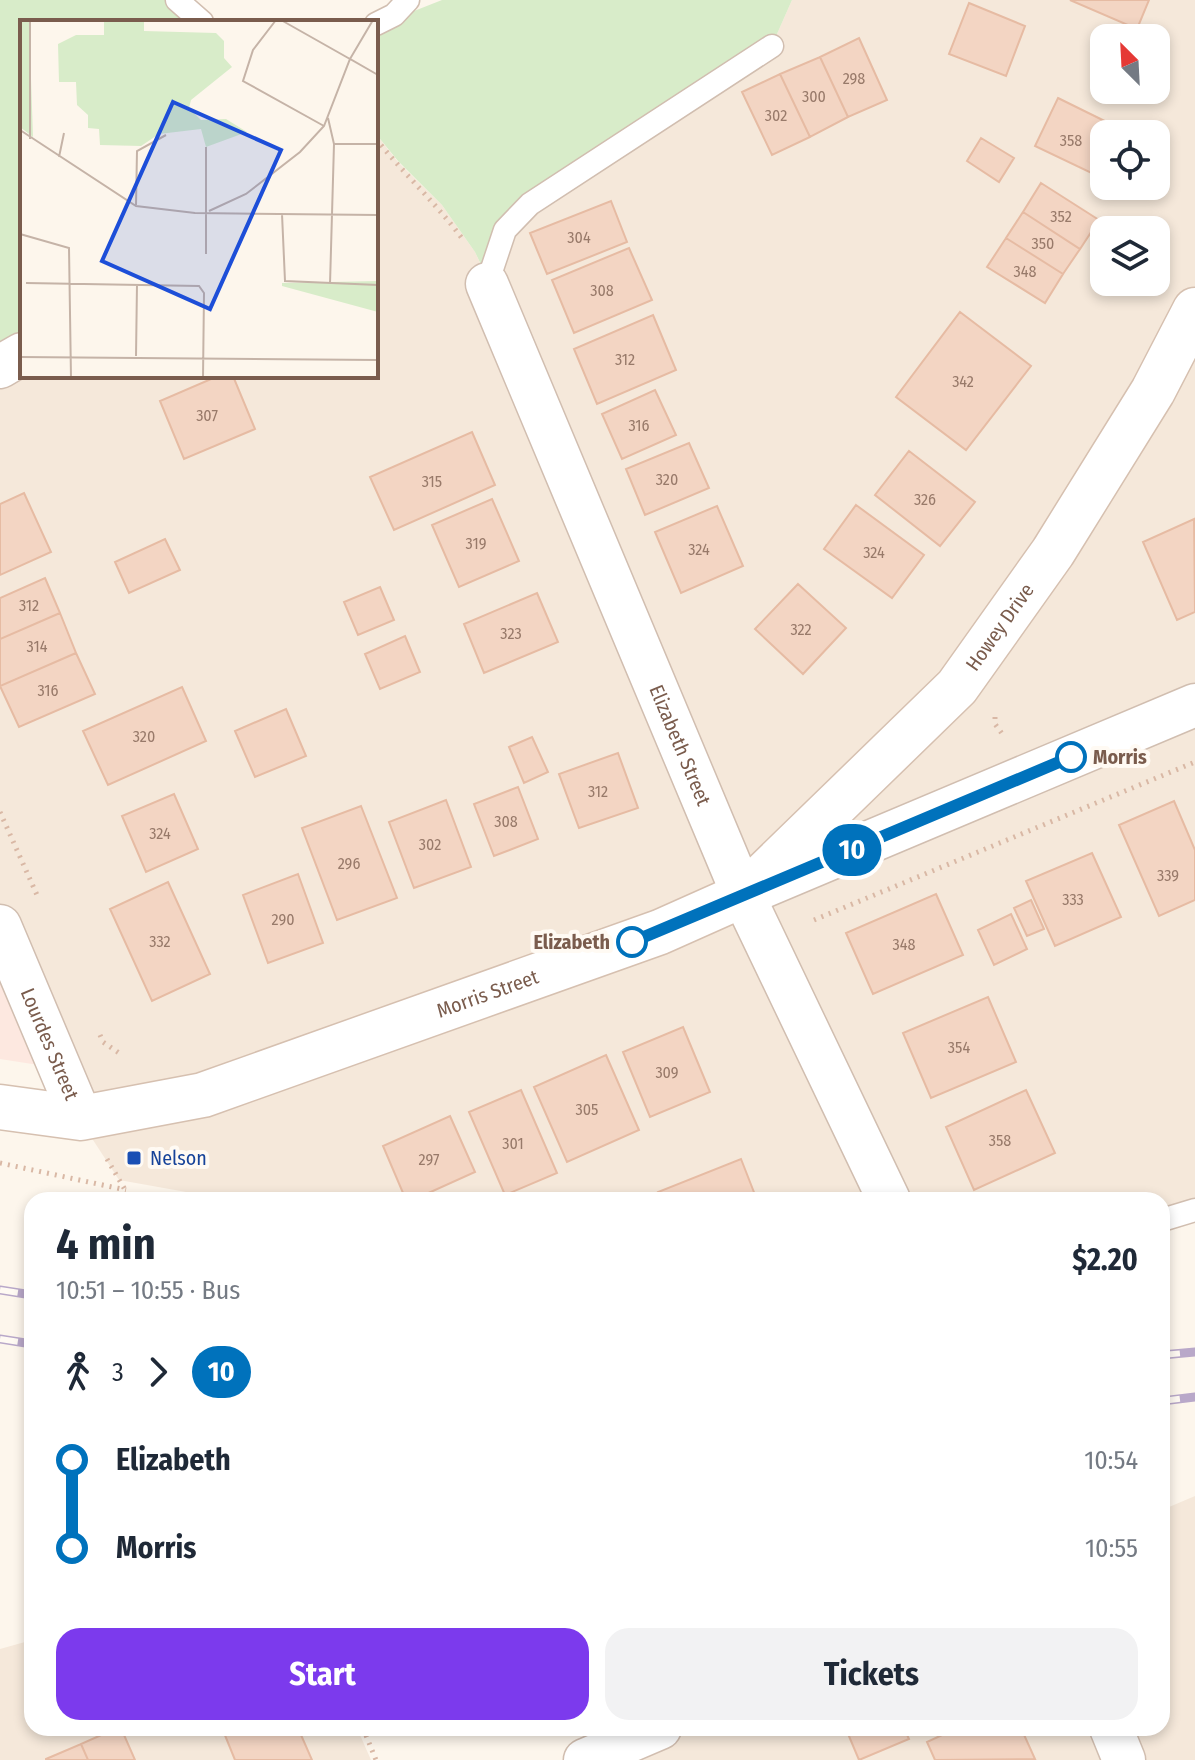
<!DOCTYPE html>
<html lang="en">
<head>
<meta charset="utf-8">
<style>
	body { margin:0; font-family:"Fira Sans Condensed",sans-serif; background:#f2f2f3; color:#1f2937; height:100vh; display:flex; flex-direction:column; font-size:30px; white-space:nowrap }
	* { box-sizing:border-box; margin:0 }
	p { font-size:26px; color:#747a83 }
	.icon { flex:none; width:44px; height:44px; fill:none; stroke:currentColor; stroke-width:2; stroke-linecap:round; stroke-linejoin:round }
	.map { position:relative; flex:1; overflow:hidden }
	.panel { position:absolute; left:24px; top:1192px; width:1146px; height:544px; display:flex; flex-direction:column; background:#fff; border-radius:24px; box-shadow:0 4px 12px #0003 }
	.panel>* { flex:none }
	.badge { padding:0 16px; border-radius:26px; font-size:28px; line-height:52px }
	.needle { width:52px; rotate:336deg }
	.fabs { position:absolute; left:1090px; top:24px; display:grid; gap:16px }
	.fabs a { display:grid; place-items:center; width:80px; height:80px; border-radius:16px; background:#fff; box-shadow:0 4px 12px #0003; font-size:40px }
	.map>.badge { position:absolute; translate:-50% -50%; box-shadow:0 0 0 4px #fff }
	.legs { display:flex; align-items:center; gap:12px; height:88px; padding:0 32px; font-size:26px }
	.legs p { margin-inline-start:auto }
	.head { display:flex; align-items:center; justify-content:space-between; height:136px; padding:0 32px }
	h1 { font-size:44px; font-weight:700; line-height:60px }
	.cta { display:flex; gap:16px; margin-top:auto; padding:16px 32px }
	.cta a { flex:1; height:92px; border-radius:24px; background:#7c3aed; color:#fff; font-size:32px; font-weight:700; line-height:92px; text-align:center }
	.cta a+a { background:#f2f2f3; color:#1f2937 }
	ul { padding:0 32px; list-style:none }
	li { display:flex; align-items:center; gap:28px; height:88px; font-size:30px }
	li i { display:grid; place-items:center; width:12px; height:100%; margin:0 10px; background:currentColor }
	li i::after { content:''; width:20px; height:20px; margin:-10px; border:6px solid; border-radius:50%; background:#fff }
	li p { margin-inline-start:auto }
	li:first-child i { background:linear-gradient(#0000 50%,currentColor 0) }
	li:last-child i { background:linear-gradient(currentColor 50%,#0000 0) }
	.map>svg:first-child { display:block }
</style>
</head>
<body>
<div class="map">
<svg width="1195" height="1760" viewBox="0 0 1195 1760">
	<rect width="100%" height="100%" fill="#fdf6ec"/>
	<path fill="#f5e8da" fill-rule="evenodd" d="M792,0h403v1207l-33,9v-16h-286l-3,-4 -10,4h-632l-112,-20 -74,-114 -45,-101v-605l22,16h354v-242l22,28 44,43 33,47 11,24 17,-49 270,-184zM1104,38h52v52h-52zM1104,134h52v52h-52zM1104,230h52v52h-52z
		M1195,1496v264h-621l75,-32h513v-218z
		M32,1640v88h325l14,32h-371v-111z"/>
	<path fill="#fde8e0" d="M0,965l45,101 -45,-7z"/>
	<path fill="#d8ecc9" d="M0,0h171l25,22h-174v327l-22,11z
		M442,0h350l-19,43 -246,160 -40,74 -12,-25 -33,-47 -44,-44 -22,-27v-108z"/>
	<path fill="#f3d5c3" stroke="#e6bba3" stroke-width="2" d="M1070,0h79l-12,29z
		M969,3l56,23 -19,50 -57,-22z
		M859,38l28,62 -39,17 -28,-60z
		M820,57l28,60 -38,20 -30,-63z
		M780,74l30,63 -38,18 -30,-63z
		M1058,98l73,36h-27v45l-69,-33z
		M981,138l33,20 -15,24 -32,-21z
		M1041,183l58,37 -19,29 -57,-37z
		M611,201l16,41 -80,32 -17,-41z
		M1023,212l57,37 -17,25 -57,-36z
		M1006,238l57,36 -18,29 -58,-36z
		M629,248l23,52 -78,33 -22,-53z
		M960,312l71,54 -65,84 -70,-53z
		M653,315l23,55 -79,34 -23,-55z
		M218,376h15l22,53 -71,30 -24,-58z
		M655,390l21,45 -54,24 -20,-45z
		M472,432l23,53 -101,45 -24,-53z
		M689,443l20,45 -64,27 -19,-46z
		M909,451l66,51 -35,44 -65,-51z
		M24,493l27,59 -51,23v-71z
		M492,499l27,62 -60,26 -27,-62z
		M856,505l68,50 -32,43 -68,-49z
		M717,506l26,60 -62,27 -26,-61z
		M1194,519l1,93 -18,8 -34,-78z
		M165,539l15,31 -51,23 -14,-31z
		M45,578l15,35 -60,26v-41z
		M798,584l48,44 -43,46 -48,-45z
		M380,587l14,33 -36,15 -14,-33z
		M537,593l21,49 -74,31 -20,-49z
		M60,613l16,40 -76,33v-47z
		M405,636l15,36 -40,17 -15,-35z
		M76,653l19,41 -76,33 -19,-41z
		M182,687l24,54 -98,44 -25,-54z
		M286,709l20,47 -51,21 -20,-46z
		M532,737l16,35 -24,11 -15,-36z
		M618,753l20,55 -59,20 -20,-54z
		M518,787l20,52 -44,17 -20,-52z
		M174,794l24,55 -52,23 -24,-56z
		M446,800l25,67 -57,21 -25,-66z
		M1174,801l21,49v50l-36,16 -40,-91z
		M361,806l36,92 -60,22 -35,-92z
		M1092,853l29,64 -66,29 -29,-65z
		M298,874l25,69 -55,20 -25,-68z
		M168,882l42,92 -58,27 -42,-92z
		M936,894l27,61 -90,39 -27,-61z
		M1031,900l13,29 -17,7 -13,-28z
		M1011,914l16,35 -33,16 -16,-35z
		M988,997l28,65 -85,36 -28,-65z
		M683,1027l27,65 -60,25 -27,-65z
		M606,1055l33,75 -72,32 -33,-75z
		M521,1090l36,83 -52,22 -36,-83z
		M1026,1090l29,63 -81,37 -28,-63z
		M450,1116l25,56 -62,28h-7l-23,-54z
		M741,1159l16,41h-96l-3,-8z
		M117,1728h4l14,32h-47l-7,-16z
		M222,1728h76l14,32h-77z
		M849,1728h55l5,11 -50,21 -13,-31z
		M957,1728h64l14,31 -100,1 -8,-18z
		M81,1744l7,16h-42v-1z"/>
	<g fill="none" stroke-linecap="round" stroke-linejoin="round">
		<g stroke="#d1beb0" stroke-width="25">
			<path id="lane" d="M177,0l25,22
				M376,24l18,-9 14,-15
				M487,284l18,-54 25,-26 242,-158
				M1162,1220l33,-10"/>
		</g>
		<g stroke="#d1beb0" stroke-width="45">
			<g id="street">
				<path id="s1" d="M487,284l256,611 146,305"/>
				<path d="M0,367l22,-13"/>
				<path d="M746,894l449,-189"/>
				<path id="s2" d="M0,926l81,192"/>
				<path d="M1111,1728l13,32"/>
				<path d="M585,1760l75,-32"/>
			</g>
		</g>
		<g stroke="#d6c0b0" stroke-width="47">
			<g id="secondary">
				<path id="s3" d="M0,1107l81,11 122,-23 457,-163 83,-37 214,-208 96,-135 100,-161 42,-81"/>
			</g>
		</g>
		<path stroke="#d9b8a5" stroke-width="5" stroke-dasharray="2 6" stroke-linecap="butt" d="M376,139c28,35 61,65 88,102
			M995,717v7l8,11
			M0,812l37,83
			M814,920l381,-158
			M100,1035l3,7 16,11
			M107,1159l24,41
			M0,1163l126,27
			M363,1728l13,32"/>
		<use href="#lane" stroke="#fff" stroke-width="22"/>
		<use href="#street" stroke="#fff" stroke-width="42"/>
		<use href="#secondary" stroke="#fff" stroke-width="44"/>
		<g stroke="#b9a8c9" stroke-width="9">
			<path id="rail" d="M0,1290l32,5
				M0,1339l32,5
				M1162,1355l33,-3
				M1162,1401l33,-4"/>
		</g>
		<use href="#rail" stroke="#fffaf3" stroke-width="6" stroke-dasharray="18" stroke-linecap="butt"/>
	</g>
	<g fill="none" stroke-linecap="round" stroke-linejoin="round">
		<g stroke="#fff" stroke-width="18">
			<path id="line-1" d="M632,942l439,-185"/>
		</g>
		<use href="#line-1" stroke="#0072bc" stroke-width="12"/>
	</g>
	<g fill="#fff" stroke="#0072bc" stroke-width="4">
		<circle cx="1071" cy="757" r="14"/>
		<circle cx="632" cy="942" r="14"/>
	</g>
	<rect fill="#1a4fb4" stroke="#fffaf3" stroke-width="3" x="126" y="1150" width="16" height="16" rx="4"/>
	<g text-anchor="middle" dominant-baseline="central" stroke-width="8" stroke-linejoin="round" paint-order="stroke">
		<g font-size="16" fill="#987a6a">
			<text x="854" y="78">298</text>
			<text x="814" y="96">300</text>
			<text x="776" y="115">302</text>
			<text x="1071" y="140">358</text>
			<text x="1061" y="216">352</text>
			<text x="579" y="237">304</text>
			<text x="1043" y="243">350</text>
			<text x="1025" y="271">348</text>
			<text x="602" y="290">308</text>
			<text x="625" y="359">312</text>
			<text x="963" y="381">342</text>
			<text x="207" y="415">307</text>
			<text x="639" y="425">316</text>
			<text x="667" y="479">320</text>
			<text x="432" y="481">315</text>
			<text x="925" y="499">326</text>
			<text x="476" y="543">319</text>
			<text x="699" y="549">324</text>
			<text x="874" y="552">324</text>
			<text x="29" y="605">312</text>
			<text x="801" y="629">322</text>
			<text x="511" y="633">323</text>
			<text x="37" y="646">314</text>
			<text x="48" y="690">316</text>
			<text x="144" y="736">320</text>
			<text x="598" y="791">312</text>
			<text x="506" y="821">308</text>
			<text x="160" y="833">324</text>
			<text x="430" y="844">302</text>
			<text x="349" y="863">296</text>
			<text x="1168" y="875">339</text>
			<text x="1073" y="899">333</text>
			<text x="283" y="919">290</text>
			<text x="160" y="941">332</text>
			<text x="904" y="944">348</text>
			<text x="959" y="1047">354</text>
			<text x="667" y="1072">309</text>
			<text x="587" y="1109">305</text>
			<text x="1000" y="1140">358</text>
			<text x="513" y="1143">301</text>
			<text x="429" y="1159">297</text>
		</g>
		<g font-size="20" fill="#7a5c4d" stroke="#fffaf3">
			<text stroke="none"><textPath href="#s3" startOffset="1154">Howey Drive</textPath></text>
			<text stroke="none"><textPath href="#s1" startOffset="500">Elizabeth Street</textPath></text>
			<text stroke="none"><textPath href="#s3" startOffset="508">Morris Street</textPath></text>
			<text stroke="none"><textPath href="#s2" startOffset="128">Lourdes Street</textPath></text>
		</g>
		<g font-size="20" font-weight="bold" fill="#7a5c4d" stroke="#fffaf3" text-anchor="start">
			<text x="1093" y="757">Morris</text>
			<text x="610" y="942" text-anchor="end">Elizabeth</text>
		</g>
		<g font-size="20" fill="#164399" stroke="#fffaf3" text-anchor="start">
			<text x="150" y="1158">Nelson</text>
		</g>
	</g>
	<g transform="translate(20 20)">
		<rect width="358" height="358" fill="#fdf6ec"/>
		<path d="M1,0h8l4,117 -13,-10zM84,0h40v11l72,2 8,8v17l8,9 -41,33 -2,8 12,12 25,-1 21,13 -41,15 -5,-18 -42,5 -18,12 -41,-1 -1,-16 -11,-1v-13l-11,-10 -1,-23h-17l-1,-38 18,-9h28zM358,261v31l-96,-26v-3z" fill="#d8ecc9"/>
		<path fill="none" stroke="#c5b3a7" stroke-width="2" d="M10,0v119M256,0l-23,30 -10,31 81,45M261,0l69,39 23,-39M308,98l6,26 -4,140M0,110l116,76 59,7 183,2M314,124h44M39,137l5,-24M116,185l1,-54 29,-16M189,191l37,-17 54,-42 24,-26 26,-67 28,16M262,194l3,67 93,4M0,214l49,14 2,130M186,234v-107M6,263l173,3 5,7 -1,85M116,336l1,-72M0,337l358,3"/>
		<path fill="#1d4ed8" fill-opacity="0.15" stroke="#1d4ed8" stroke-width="4" d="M153,82l108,48 -71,159 -108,-48z"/>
		<rect width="358" height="358" fill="none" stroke="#7a5c4d" stroke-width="4"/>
	</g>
</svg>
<div class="fabs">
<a><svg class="needle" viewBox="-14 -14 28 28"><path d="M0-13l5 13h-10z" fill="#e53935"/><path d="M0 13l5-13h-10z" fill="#747a83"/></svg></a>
<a><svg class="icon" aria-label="locate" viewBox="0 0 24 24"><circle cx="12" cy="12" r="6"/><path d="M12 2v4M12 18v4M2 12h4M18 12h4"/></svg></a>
<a><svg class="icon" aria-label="layers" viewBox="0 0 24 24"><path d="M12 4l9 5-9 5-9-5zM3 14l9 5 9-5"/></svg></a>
</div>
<b class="badge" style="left:852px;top:850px;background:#0072bc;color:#fff">10</b>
<section class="panel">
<div class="head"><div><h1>4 min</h1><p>10:51 – 10:55 · Bus</p></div><b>$2.20</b></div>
<div class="legs"><svg class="icon" aria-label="walk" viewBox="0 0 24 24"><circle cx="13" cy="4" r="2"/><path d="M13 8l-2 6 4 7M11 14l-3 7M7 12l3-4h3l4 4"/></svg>3<svg class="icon" aria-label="forward" viewBox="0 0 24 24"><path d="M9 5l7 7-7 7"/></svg><b class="badge" style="background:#0072bc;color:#fff">10</b></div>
<ul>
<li><i style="color:#0072bc"></i><b>Elizabeth</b><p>10:54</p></li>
<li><i style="color:#0072bc"></i><b>Morris</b><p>10:55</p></li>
</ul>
<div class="cta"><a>Start</a><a>Tickets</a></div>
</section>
</div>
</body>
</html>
